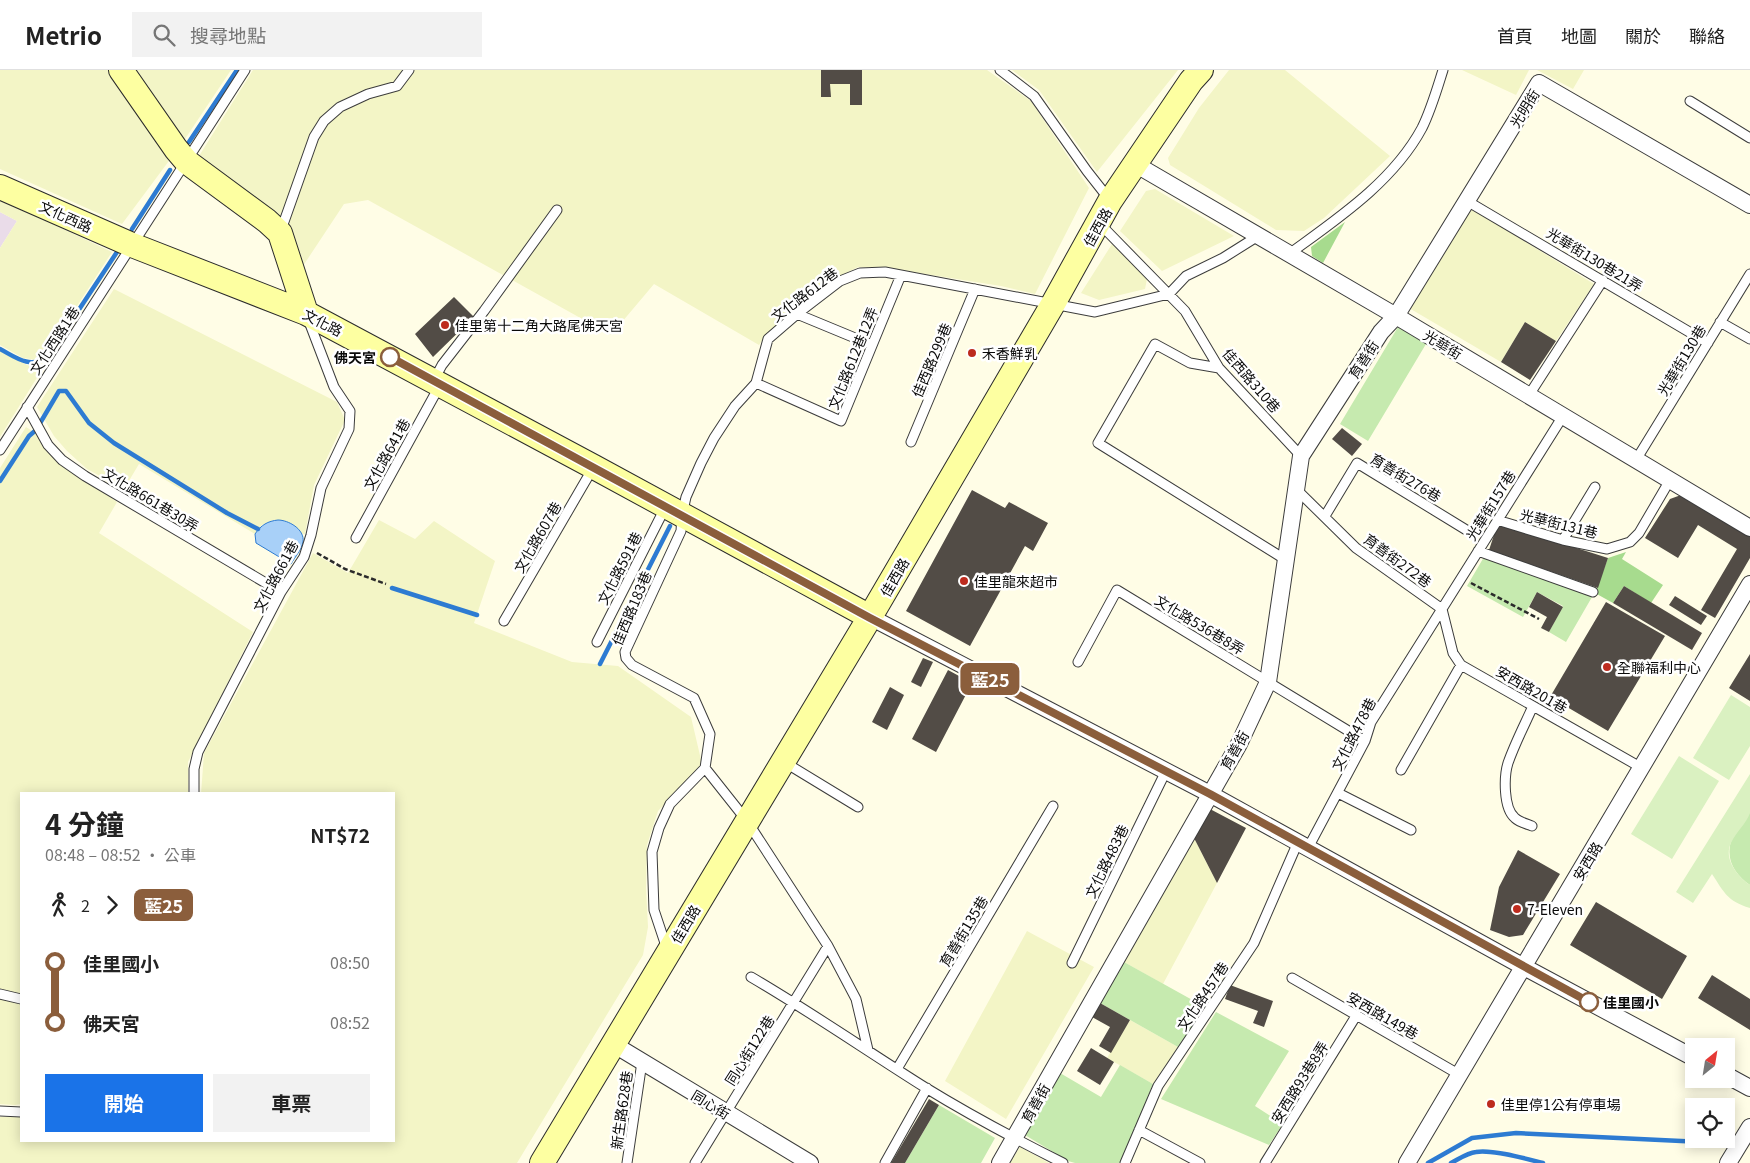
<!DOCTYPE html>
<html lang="zh-TW">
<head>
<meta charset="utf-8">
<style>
	body { margin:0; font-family:Georgia,"Noto Sans TC",serif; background:#f2f2f2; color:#222; height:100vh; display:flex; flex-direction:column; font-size:19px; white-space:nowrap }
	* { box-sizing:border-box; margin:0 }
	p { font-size:16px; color:#767676 }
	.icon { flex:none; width:28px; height:28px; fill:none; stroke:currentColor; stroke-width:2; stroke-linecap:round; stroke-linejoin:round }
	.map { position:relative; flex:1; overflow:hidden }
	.side { position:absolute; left:20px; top:722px; width:375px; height:350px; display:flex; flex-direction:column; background:#fff; border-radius:0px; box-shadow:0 2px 12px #0003 }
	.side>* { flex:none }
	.badge { padding:0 10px; border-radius:8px; font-size:18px; line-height:32px }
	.needle { width:32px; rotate:30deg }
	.buttons { position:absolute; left:1685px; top:968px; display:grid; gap:10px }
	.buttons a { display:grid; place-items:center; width:50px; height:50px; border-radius:0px; background:#fff; box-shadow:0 2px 12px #0003; font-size:25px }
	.map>.badge { position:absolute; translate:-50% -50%; box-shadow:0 0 0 2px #fff }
	.legs { display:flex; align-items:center; gap:8px; height:55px; padding:0 25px; font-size:16px }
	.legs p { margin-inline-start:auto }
	.headline { display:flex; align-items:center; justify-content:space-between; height:85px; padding:0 25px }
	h1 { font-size:28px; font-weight:700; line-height:38px }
	.primary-button { display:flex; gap:10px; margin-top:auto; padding:10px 25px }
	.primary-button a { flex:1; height:58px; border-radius:0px; background:#1a73e8; color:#fff; font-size:20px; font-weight:700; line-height:58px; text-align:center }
	.primary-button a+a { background:#f2f2f2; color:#222 }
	ul { padding:0 25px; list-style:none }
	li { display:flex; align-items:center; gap:18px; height:60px; font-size:19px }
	li i { display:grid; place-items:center; width:8px; height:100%; margin:0 6px; background:currentColor }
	li i::after { content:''; width:12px; height:12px; margin:-6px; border:4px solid; border-radius:50%; background:#fff }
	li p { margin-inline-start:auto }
	li:first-child i { background:linear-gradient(#0000 50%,currentColor 0) }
	li:last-child i { background:linear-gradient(currentColor 50%,#0000 0) }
	header { display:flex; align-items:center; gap:30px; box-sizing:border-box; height:70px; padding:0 25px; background:#fff; border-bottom:1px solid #e0e0e0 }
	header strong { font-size:24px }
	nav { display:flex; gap:28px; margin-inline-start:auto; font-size:18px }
	.search { width:350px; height:45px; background:#f2f2f2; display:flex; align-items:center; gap:12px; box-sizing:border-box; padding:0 18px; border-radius:0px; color:#767676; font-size:19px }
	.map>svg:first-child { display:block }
</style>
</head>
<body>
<header>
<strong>Metrio</strong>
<div class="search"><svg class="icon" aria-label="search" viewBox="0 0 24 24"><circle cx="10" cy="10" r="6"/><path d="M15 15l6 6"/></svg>搜尋地點</div>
<nav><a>首頁</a><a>地圖</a><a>關於</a><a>聯絡</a></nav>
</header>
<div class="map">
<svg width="1750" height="1093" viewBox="0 0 1750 1093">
	<rect width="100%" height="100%" fill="#fffde6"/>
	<path fill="#eadce9" d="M0,142l17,9 -17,27z"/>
	<path fill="#f3f5c6" d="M0,0h231l-48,72 -61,82 -122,-55z
		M253,0h734l44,31 58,87 -54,106 -34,-8 -114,-18 -29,-1 -18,9 -75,60 -6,9 -105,-61 -43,51 -243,-135 -24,4 -47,71 -11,-39 -87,-80z
		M1012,0h166l-81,102 -58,-82z
		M1229,0h56l105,86 -66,62 -20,13 -28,-1 -106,-65 -2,-7 31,-50z
		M1462,0h67l-13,25z
		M1537,0h47l-11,19z
		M1155,119l79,47 -72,35 -42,-40 26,-40z
		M0,129l112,53 -66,102 -9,6 -14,-2 -23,-13v-97l17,-27 -17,-9z
		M1470,138l124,76 -38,57 -31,-19 -24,40 -92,-54z
		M1112,174l35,35 -2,10 -46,11 -18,-7z
		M114,219l223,113 8,18 -31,65 -9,49h-4l-7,-9 -21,-5 -11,5 -7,9 -116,-70 -15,25 -37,-20 -20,-18 -13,-15 -17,-29z
		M0,281l27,14 16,3 -43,69z
		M26,357l14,9 20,27 57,39 -18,31 154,99 -65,130v32h-167v310l-6,1 -15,-1v-636z
		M379,450l36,19 19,-18 61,40 -21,62 98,39 46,4 73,51 11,47 -44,47 -11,34 -1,43 2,39 -5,28 -126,208h-517v-46h21v24h373v-347h-193l3,-41 109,-200 35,20z
		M1194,768l23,45 -54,101 -39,-22z
		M1027,861l67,36 -88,152 -61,-38z
		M1130,950l48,27 -25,37 -46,-26z
		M1020,1077l29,16h-39z"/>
	<path fill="#c6eaaf" d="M1398,257l28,17 -58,97 -28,-17z
		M1484,487l108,40 -26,45 -17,-10 14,-26 -26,-14 -14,25 -56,-31z
		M1750,742v73c-13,-9 -23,-22 -20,-39 1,-9 15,-26 20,-34z
		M1124,892l81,45 -27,40 -78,-44z
		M1216,942l73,39 -34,55 28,18 -14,21 -108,-46z
		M1120,995l33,19 -32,79h-46l-7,-2 -43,-26 35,-62 41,24z
		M939,1035l56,33 -14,25h-76z"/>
	<path fill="#a7db8e" d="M1345,152l-22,41 -11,-7 -1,-9z
		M1626,482l-4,7 41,26 -12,18 -27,-17 -11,17 -18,-10 13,-35z"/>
	<path fill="#daf1c1" d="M1731,625l19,12v39l-21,34 -36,-22z
		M1679,686l40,25 -47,78 -41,-25z
		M1750,704c0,10 0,30 0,39 -4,11 -14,19 -19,30 -8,16 7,34 19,42v23c-23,-7 -26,-16 -38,-34l-19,29 -17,-11z"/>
	<path fill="#a8d0f8" stroke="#2d7bd2" d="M278,450c10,0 27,9 25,22 -1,7 -8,15 -12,22l-35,-21 -1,-9c6,-9 13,-13 23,-14z"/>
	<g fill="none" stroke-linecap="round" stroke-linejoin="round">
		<path stroke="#2d7bd2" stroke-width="4.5" d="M189,72l48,-72
			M132,159l38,-59
			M0,279c17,9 28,19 47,9l70,-106
			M0,411l29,-45 7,-6 23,-39h7l23,32 25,20 113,70 31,16
			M392,518l85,27
			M600,594l70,-138
			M1428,1093l44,-25 44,-5 207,10
			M1451,1093c8,-4 16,-10 25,-11 16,-3 51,7 67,11"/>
	</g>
	<path fill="#524c46" d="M821,0h41v35h-12v-21h-20l1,13h-10z
		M454,227l20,20 -41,40 -18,-23z
		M1525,252l31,19 -26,39 -29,-18z
		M1342,358l20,16 -10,12 -20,-17z
		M972,420l33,18 4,-6 39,21 -15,28 -8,-5 -55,100 -64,-35z
		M1681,425l69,41v22l-35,60 -14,-8 36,-61 -39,-24 -20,33 -33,-20 25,-39z
		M1498,453l110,35 -10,30 -109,-38z
		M1624,516l78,47 -10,17 -79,-47z
		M1537,522l26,15 -14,25 -8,-4 6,-11 -18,-10z
		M1675,526l32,20 -6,9 -32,-20z
		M1606,532l59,34 -57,95 -58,-34z
		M1750,584v47l-21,-13z
		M923,588l10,4 -12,25 -10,-5z
		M948,600l24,13 -36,69 -24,-13z
		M890,617l14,8 -17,35 -15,-8z
		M1210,739l36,19 -29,55 -23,-45z
		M1518,780l42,24 -37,61 -14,2 -19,-7 9,-43z
		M1596,832l91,54 -25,43 -92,-54z
		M1712,905l38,24v31l-52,-32z
		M1230,915l43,16 -9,26 -11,-4 5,-12 -33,-12z
		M1100,933l30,17 -19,33 -12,-7 11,-19 -18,-10z
		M1091,978l23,14 -14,23 -23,-14z
		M929,1029l10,6 -34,58h-14z"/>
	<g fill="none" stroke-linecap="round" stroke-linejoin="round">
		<g stroke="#3c3c3c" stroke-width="11">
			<path id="lane" d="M1000,0l34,26 53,75 22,28
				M1690,31l60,37
				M1467,131l241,142
				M1099,153l86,88 34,57 82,88
				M280,163l34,-96 10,-16 16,-14 28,-13 29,-8 12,-16
				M1289,184c48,-35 104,-72 133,-126 9,-18 15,-39 21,-58
				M797,244l75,31
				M1720,252l30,17
				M1219,298l-29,-5 -35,-19 -57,99 188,117
				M434,310l8,-15 42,-54 73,-101
				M756,313l85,38 60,-146
				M1529,325l74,-115
				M27,337l21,38 14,15 23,16 196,116
				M911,372l64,-153
				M0,380l245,-380
				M1636,390l114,-186
				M1296,419l60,59 86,61
				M1325,446l32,-53 111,68
				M1497,450l66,20 44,9 23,-7 9,-9 31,-53
				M356,468l84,-153
				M1563,470l32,-53
				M1478,481l115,41
				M1442,539l11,44 8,12 181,103
				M504,551l89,-153
				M597,572l69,-136
				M1078,592l39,-72 248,151
				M784,692l74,45
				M705,698l42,53 81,125 28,53 12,51
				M1401,700l60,-105
				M1338,723l73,37
				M194,724v-25l4,-17 83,-160 23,-35 7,-22 10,-47 28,-59 1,-18 -16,-24 -26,-68
				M1532,756c-5,-2 -13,-4 -17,-8 -12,-10 -11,-42 -7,-55 7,-20 17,-39 25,-57
				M1308,778l57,-107 6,-19 192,-306
				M667,879l-13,-39 -2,-58 7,-24 11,-24 35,-36 5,-34 -16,-36 -62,-33 -6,-7 -1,-6 56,-121 1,-16 4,-18 15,-34 13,-25 21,-32 21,-23 12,-44 29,-25 43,-33 20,-8 25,-1 210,40 74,-18 17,-18 37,-18 35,-22
				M1072,893l94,-192
				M751,907c60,35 116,74 175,111 44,27 91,52 137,75
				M1292,908l168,97
				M0,924l21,5
				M897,999l156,-263
				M0,1041l21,1
				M1139,1060l61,33
				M627,1093l15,-101
				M695,1093l133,-217
				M885,1093l42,-75
				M1125,1093l33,-77 96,-143 44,-101
				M1265,1093l91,-147"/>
		</g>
		<g stroke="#3c3c3c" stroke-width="18">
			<path id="street" d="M1135,94l261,152 354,212
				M870,547l340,177 314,173 170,91
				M613,974l197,119
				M1726,1005l24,13
				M1000,1093l239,-419 29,-62 33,-226 80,-124 15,-16 143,-233 211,122
				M1407,1093l343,-579
				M1728,1093l22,-36"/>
		</g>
		<g stroke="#2b2b2b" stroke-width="26">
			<path id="secondary" d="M121,0l55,79 11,13 80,59 13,12 26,80
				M0,117l132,58 174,68 288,154 276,150
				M542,1093l328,-546 183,-313 57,-103 81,-120 10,-11"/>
		</g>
		<path stroke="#2b2b2b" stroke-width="2.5" stroke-dasharray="5 2.5" stroke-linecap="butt" d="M317,483l28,16 41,15
			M1471,513l68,36"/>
		<use href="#lane" stroke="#fff" stroke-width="9"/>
		<use href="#street" stroke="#fff" stroke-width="16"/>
		<use href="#secondary" stroke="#fdffa1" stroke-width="24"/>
	</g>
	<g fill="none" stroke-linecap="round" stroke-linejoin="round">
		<g stroke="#fff" stroke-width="11">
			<path id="line-1" d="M390,287l480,261 340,176 379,208"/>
		</g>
		<use href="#line-1" stroke="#8b5e3c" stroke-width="8"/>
	</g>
	<g fill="#bd2b1e" stroke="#fff" stroke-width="2">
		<circle cx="445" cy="255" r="5"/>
		<circle cx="972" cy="283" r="5"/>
		<circle cx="964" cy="511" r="5"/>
		<circle cx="1607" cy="597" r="5"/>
		<circle cx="1517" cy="839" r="5"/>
		<circle cx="1491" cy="1034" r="5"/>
	</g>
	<g fill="#fff" stroke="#8b5e3c" stroke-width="2.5">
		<circle cx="390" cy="287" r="9"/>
		<circle cx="1589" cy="932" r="9"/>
	</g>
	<g text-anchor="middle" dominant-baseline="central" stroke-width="5" stroke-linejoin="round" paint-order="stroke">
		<g font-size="14" fill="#090909" stroke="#fff">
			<text transform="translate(1524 38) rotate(-58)">光明街</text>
			<text transform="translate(66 146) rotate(24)">文化西路</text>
			<text transform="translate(1097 157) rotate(-61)">佳西路</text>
			<text transform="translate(1595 189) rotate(31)">光華街130巷21弄</text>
			<text transform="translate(804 224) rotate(-37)">文化路612巷</text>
			<text transform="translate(323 252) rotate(27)">文化路</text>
			<text transform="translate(54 270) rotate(-57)">文化西路1巷</text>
			<text transform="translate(1443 274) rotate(31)">光華街</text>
			<text transform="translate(852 288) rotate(-68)">文化路612巷12弄</text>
			<text transform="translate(1363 289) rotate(-57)">育善街</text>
			<text transform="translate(931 290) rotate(-67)">佳西路299巷</text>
			<text transform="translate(1681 290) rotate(-59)">光華街130巷</text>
			<text transform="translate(1252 310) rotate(49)">佳西路310巷</text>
			<text transform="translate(386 384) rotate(-61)">文化路641巷</text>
			<text transform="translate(1406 407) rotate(31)">育善街276巷</text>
			<text transform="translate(151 429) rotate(31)">文化路661巷30弄</text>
			<text transform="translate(1490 435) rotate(-58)">光華街157巷</text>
			<text transform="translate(1559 453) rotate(14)">光華街131巷</text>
			<text transform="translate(537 467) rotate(-60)">文化路607巷</text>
			<text transform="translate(1398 490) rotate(36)">育善街272巷</text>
			<text transform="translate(619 498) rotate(-63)">文化路591巷</text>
			<text transform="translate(275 506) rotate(-62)">文化路661巷</text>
			<text transform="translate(894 507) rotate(-60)">佳西路</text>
			<text transform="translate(631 538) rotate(-67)">佳西路183巷</text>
			<text transform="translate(1200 554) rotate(31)">文化路536巷8弄</text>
			<text transform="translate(1532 619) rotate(30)">安西路201巷</text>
			<text transform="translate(1353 664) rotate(-63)">文化路478巷</text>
			<text transform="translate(1234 680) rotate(-61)">育善街</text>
			<text transform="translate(1106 791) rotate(-64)">文化路483巷</text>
			<text transform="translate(1587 791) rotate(-59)">安西路</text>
			<text transform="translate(685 854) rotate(-59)">佳西路</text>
			<text transform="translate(963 861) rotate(-59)">育善街135巷</text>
			<text transform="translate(1202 926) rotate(-56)">文化路457巷</text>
			<text transform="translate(1383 945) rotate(30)">安西路149巷</text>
			<text transform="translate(749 980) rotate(-58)">同心街122巷</text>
			<text transform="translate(1299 1012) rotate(-58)">安西路93巷8弄</text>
			<text transform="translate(1035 1033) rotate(-61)">育善街</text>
			<text transform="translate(711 1034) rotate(31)">同心街</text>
			<text transform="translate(621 1040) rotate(-82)">新生路628巷</text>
		</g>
		<g font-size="14" fill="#090909" stroke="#fff" text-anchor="start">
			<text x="455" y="255">佳里第十二角大路尾佛天宮</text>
			<text x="982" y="283">禾香鮮乳</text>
			<text x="974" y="511">佳里龍來超市</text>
			<text x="1617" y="597">全聯福利中心</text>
			<text x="1527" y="839">7-Eleven</text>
			<text x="1501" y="1034">佳里停1公有停車場</text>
		</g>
		<g font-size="14" font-weight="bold" fill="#090909" stroke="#fff" text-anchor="end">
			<text x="376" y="287">佛天宮</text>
			<text x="1603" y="932" text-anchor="start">佳里國小</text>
		</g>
	</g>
</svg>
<div class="buttons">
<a><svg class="needle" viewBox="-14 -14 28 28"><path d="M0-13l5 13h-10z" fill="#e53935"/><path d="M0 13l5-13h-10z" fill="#767676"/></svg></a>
<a><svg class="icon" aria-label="locate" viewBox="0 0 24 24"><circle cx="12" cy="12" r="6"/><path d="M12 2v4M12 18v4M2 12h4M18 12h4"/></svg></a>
</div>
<b class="badge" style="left:990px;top:609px;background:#8b5e3c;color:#fff">藍25</b>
<section class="side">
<div class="headline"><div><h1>4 分鐘</h1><p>08:48 – 08:52 · 公車</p></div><b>NT$72</b></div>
<div class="legs"><svg class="icon" aria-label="walk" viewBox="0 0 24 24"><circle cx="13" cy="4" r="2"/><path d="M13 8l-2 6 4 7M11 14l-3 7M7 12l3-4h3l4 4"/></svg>2<svg class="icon" aria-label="forward" viewBox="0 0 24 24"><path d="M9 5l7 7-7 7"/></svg><b class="badge" style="background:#8b5e3c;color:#fff">藍25</b></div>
<ul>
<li><i style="color:#8b5e3c"></i><b>佳里國小</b><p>08:50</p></li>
<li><i style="color:#8b5e3c"></i><b>佛天宮</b><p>08:52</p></li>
</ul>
<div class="primary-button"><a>開始</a><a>車票</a></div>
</section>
</div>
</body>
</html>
